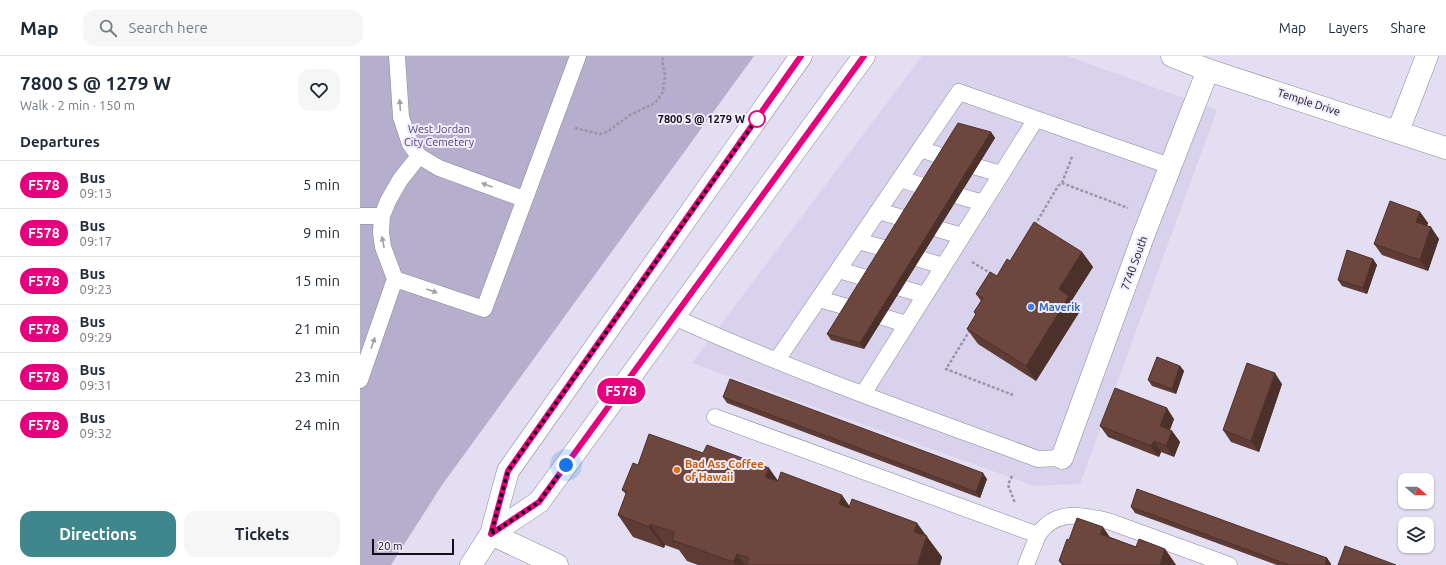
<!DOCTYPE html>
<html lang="en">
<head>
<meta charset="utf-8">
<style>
	body { margin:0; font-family:Ubuntu,sans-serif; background:#f6f6f7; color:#1f2937; height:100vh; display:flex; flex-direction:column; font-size:15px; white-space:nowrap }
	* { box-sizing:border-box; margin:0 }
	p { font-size:13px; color:#747a83 }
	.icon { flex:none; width:22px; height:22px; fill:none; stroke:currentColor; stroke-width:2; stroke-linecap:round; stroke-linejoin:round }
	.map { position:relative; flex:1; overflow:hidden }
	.panel { display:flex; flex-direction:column; background:#fff; width:360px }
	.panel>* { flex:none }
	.badge { padding:0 8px; border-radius:13px; font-size:14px; line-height:26px }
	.needle { width:26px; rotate:110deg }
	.controls { position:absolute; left:1038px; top:417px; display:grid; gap:8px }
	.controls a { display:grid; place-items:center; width:36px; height:36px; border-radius:8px; background:#fff; box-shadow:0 1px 3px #0004; font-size:20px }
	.scale { position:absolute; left:12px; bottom:10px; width:82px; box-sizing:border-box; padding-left:4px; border:2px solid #121016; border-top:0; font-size:11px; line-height:14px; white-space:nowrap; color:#121016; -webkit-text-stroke:3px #f0ebfe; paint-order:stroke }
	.you { position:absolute; width:20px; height:20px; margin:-10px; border:3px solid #fff; border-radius:50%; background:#1a73e8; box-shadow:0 0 0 6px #1a73e833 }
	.map>.badge { position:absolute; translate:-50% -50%; box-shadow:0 0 0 2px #fff }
	h2 { padding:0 20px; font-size:15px; line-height:36px }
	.round { display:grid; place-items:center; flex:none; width:42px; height:42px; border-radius:12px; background:#f6f6f7 }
	.headline { display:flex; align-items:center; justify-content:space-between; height:68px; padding:0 20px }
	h1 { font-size:19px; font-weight:700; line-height:30px }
	.cta { display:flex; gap:8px; margin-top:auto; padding:8px 20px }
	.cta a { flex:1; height:46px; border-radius:12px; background:#3f868d; color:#fff; font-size:16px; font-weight:700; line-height:46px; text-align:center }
	.cta a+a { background:#f6f6f7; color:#1f2937 }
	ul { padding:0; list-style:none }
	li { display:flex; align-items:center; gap:12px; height:48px; padding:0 20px; border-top:1px solid #e0e1e3 }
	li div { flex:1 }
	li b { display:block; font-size:15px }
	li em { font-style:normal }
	li .badge { min-width:44px; font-weight:700; text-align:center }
	header { display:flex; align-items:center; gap:24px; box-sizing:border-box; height:56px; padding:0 20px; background:#fff; border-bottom:1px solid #e0e1e3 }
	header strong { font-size:19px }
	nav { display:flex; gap:22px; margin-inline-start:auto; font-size:14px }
	.search { width:280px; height:36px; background:#f6f6f7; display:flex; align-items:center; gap:10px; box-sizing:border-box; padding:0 14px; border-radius:12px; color:#747a83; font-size:15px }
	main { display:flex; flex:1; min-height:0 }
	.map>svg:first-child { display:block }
</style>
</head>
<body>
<header>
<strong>Map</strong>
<div class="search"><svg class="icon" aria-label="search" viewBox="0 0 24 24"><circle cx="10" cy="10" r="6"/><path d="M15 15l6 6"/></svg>Search here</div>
<nav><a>Map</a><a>Layers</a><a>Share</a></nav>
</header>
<main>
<section class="panel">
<div class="headline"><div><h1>7800 S @ 1279 W</h1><p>Walk · 2 min · 150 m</p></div><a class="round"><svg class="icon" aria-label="heart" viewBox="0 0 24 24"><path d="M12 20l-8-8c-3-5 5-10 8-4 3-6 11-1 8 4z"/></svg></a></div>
<h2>Departures</h2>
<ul>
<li><span class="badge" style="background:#e6007e;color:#fff">F578</span><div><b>Bus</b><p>09:13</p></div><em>5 min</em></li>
<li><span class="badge" style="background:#e6007e;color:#fff">F578</span><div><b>Bus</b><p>09:17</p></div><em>9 min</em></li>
<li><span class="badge" style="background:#e6007e;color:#fff">F578</span><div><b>Bus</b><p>09:23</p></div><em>15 min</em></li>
<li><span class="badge" style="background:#e6007e;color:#fff">F578</span><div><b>Bus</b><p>09:29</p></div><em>21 min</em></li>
<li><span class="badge" style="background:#e6007e;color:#fff">F578</span><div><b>Bus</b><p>09:31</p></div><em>23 min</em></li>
<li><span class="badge" style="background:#e6007e;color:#fff">F578</span><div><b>Bus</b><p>09:32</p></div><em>24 min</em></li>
</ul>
<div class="cta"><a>Directions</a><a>Tickets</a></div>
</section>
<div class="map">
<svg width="1086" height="509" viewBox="0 0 1086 509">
	<rect width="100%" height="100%" fill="#e3def1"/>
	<path fill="#d9d2ec" d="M562,0h145l150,54 -137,374 -45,2 -343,-123z"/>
	<path fill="#b6aecd" d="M0,0h394l-312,429 -51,80h-31z"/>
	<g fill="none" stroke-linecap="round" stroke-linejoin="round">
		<g stroke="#8c8798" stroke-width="17">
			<path id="lane" d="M37,0l4,61 9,27 9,12 20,12 85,31
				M560,93l24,8
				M617,111l24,7
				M540,123l26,8
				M599,140l24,7
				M518,155l28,8
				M0,160h22
				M578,173l24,7
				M498,185l29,8
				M560,203l23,7
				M479,214l30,9
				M35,223l89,30 94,-253
				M541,232l24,7
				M459,243l32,9
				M314,261c119,54 242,97 364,142l24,-1
				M523,261l23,7
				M417,304l182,-268 77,27
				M0,324l35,-101 -12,-32 -2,-14 1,-17 6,-15 12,-21 19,-24
				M503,338l173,-275 134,47
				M355,361l323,118c17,-26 43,-20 70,-14l121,44
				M666,509l12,-30"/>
		</g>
		<g stroke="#8c8798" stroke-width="23">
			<path id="street" d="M1038,75l29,-75
				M702,402l82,-224 64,-164
				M131,478l66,31"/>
		</g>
		<g stroke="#8c8798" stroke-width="23">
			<path id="secondary" d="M812,0l36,14 238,78"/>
		</g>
		<g stroke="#8c8798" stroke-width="23">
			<path id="primary" d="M131,478l48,-32 325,-446
				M111,509l20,-31 17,-63 293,-415"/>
		</g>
		<path stroke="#9a96a4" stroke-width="2.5" stroke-dasharray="3 2" stroke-linecap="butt" d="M215,72l25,6 7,-2 23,-17 25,-12 8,-11 2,-17 -3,-14 2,-5
			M702,127l10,-26
			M675,169l23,-39 4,-3 66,25
			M612,206l20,12
			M610,274l-24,39 67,26
			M652,420l-4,9 7,18"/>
		<use href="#lane" stroke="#fff" stroke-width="16"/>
		<use href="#street" stroke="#fff" stroke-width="22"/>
		<use href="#secondary" stroke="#fff" stroke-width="22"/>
		<use href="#primary" stroke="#fff" stroke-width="22"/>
	</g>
	<path fill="#5e3c35" d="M631,76l4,6 -131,211 -33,-9 -4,-6z
		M1060,156l8,11 -1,3 12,13 -11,32 -46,-16 -8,-11z
		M722,196l11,15 -21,33 8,11 -44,70 -58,-37 -11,-15 9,-14 -2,-3 7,-11 -5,-7 21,-18 13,-15z
		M1013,203l4,6 -10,29 -25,-8 -4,-6z
		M820,310l4,5 -8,23 -24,-8 -4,-6z
		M922,328l-23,68 -28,-10 -8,-12z
		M363,341l264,82 -7,19 -253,-95z
		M814,363l-4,11 2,1 8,11 -6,15 -13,-5 -2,5 -51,-20 -8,-11z
		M418,425l71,25 77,30 16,21 -2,8h-242l-11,-4 -8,-11 -14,-5 -1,3 -31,-11 -15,-22 8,-21 -4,-4z
		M771,451l196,51 4,6v1h-54l-142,-52z
		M750,481l26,10 29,2 11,16h-114l-3,-4z"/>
	<path fill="#4c312b" d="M631,76l4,6 -131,211 -4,-6z
		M1060,156l8,11 -4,10 -8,-11z
		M1071,171l8,12 -11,32 -8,-11z
		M722,196l11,15 -21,33 8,11 -44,70 -10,-15 33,-77z
		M1013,203l4,6 -10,29 -4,-6z
		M820,310l4,5 -8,23 -4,-5z
		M915,317l7,11 -23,68 -8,-11z
		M807,352l7,11 -7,18 -7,-11z
		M812,375l8,11 -6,15 -8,-11z
		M794,385l7,11 -2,5 -8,-11z
		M409,412l15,21 -19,-12z
		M623,417l4,6 -7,19 -4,-6z
		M482,439l15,22 -18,-13z
		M557,467l25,34 -2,8h-23l-3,-33z
		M290,468l15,21 -1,3 -15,-21z
		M743,471l15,22 -18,-15z
		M805,493l11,16h-16z
		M377,498l8,11h-9l-3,-3z
		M967,502l4,6v1h-6z"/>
	<path fill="#6d463e" stroke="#4c312b" d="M598,67l33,9 -131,211 -33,-9z
		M1030,145l30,11 -4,10 15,5 -11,33 -46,-16z
		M674,166l48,30 -23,37 10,7 -43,70 -59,-37 9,-15 -2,-2 9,-14 -7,-4 14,-22 7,4 10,-17 3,2z
		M987,194l26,9 -10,29 -25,-8z
		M797,301l23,9 -8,23 -24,-9z
		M887,307l28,10 -24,68 -28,-11z
		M370,323l253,94 -7,19 -253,-95z
		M755,332l52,20 -7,18 12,5 -6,15 -12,-5 -3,5 -51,-20z
		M289,378l54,19 4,-8 62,23 -4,9 13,4 3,-9 61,23 -3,9 10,4 3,-9 65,24 -3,9 13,4 -10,29h-171l3,-7 -12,-4 -4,8 -61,-22 2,-8 -24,-8 -1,3 -31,-12 9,-24 -5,-1 11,-27 5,2z
		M777,433l190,69 -2,7h-36l-158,-58z
		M717,462l26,9 -3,7 36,13 3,-8 26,10 -5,16h-98l1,-2 -4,-2 8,-22 2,1z
		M985,490l51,19h-58z"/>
	<defs><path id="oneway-solid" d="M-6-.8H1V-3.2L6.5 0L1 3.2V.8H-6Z"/></defs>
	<g fill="#a09fa2">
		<use href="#oneway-solid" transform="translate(40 49) rotate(-94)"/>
		<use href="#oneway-solid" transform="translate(127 129) rotate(-160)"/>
		<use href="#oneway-solid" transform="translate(23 186) rotate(-101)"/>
		<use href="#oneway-solid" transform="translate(72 235) rotate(19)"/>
		<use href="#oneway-solid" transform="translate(13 287) rotate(-71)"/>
	</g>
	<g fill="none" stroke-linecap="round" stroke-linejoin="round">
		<g stroke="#fff" stroke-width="9">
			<path id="line" d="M441,0l-293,415 -17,63 48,-32 325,-446"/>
		</g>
		<use href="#line" stroke="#e6007e" stroke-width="6"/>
		<path stroke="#121016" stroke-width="4" stroke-dasharray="0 7.2" d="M206,409l-27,37 -48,32 17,-63 249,-352"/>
	</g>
	<circle fill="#fff" stroke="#e6007e" stroke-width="2" cx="397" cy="63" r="8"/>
	<circle fill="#3f7fe0" stroke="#f0ebfe" stroke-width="1.5" cx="671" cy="251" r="4"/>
	<circle fill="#e8710a" stroke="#f0ebfe" stroke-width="1.5" cx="317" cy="414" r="4"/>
	<g text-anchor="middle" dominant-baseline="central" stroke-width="4" stroke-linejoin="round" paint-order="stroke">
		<g font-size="11" fill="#121016" stroke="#f0ebfe">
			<text transform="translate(949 46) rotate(18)">Temple Drive</text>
			<text transform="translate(774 207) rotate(-70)">7740 South</text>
		</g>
		<g font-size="11" font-weight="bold" fill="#121016" stroke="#f0ebfe" text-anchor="end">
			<text x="385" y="63">7800 S @ 1279 W</text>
		</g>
		<g font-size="11" fill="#534175" stroke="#f0ebfe">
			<text x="79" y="73">West Jordan<tspan x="79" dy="13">City Cemetery</tspan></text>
		</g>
		<g font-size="11" font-weight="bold" fill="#366cbe" stroke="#f0ebfe" text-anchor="start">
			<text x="679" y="251">Maverik</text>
		</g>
		<g font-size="11" font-weight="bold" fill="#c56008" stroke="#f0ebfe" text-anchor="start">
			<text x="325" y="408">Bad Ass Coffee<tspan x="325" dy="13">of Hawaii</tspan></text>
		</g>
	</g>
</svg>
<div class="controls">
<a><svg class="needle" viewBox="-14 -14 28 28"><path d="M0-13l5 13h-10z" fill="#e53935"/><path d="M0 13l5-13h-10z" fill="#747a83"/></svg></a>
<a><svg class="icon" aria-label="layers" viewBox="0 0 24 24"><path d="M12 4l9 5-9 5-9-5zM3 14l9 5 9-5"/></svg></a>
</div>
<div class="scale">20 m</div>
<div class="you" style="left:206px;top:409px"></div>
<b class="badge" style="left:261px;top:335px;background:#e6007e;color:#fff">F578</b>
</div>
</main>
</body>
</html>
